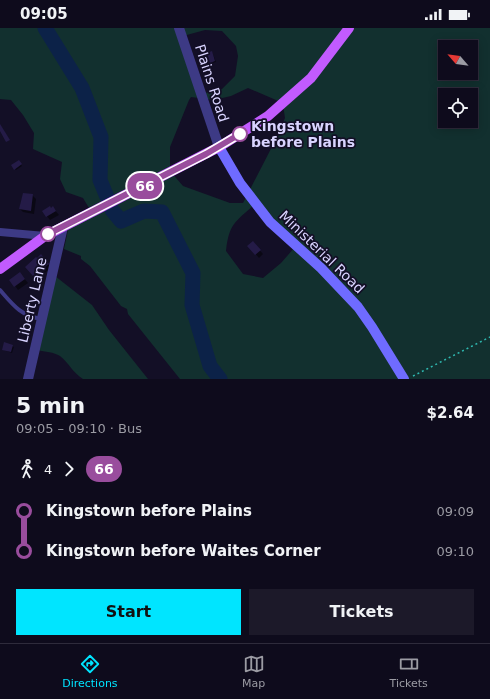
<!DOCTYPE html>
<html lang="en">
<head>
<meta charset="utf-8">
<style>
	body { margin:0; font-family:"DejaVu Sans",sans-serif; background:#1c1929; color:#f1f3f6; height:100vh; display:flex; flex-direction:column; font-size:15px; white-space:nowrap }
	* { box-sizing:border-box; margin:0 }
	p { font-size:13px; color:#9b9ba3 }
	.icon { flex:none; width:22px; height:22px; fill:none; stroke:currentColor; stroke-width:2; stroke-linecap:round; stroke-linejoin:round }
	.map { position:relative; height:351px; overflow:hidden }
	.details { display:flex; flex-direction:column; background:#0e0b1c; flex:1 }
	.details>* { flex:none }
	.badge { padding:0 8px; border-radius:13px; font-size:14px; line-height:26px }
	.needle { width:26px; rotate:298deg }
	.fabs { position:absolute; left:438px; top:12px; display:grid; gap:8px }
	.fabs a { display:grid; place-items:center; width:40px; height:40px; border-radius:0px; background:#0e0b1c; box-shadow:0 2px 10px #0003,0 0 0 1px #2e2b3b; font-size:20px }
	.map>.badge { position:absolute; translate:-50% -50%; box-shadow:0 0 0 2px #fff }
	.legs { display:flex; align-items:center; gap:6px; height:44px; padding:0 16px; font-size:13px }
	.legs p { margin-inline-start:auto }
	.summary { display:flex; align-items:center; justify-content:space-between; height:68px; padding:0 16px }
	h1 { font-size:22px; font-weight:600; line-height:30px }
	.primary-button { display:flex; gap:8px; margin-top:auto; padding:8px 16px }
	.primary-button a { flex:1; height:46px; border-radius:0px; background:#00e5ff; color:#111; font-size:16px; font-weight:600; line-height:46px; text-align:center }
	.primary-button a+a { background:#1c1929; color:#f1f3f6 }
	ul { padding:0 16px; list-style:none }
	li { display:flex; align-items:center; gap:14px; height:40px; font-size:15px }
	li i { display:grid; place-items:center; width:6px; height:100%; margin:0 5px; background:currentColor }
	li i::after { content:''; width:10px; height:10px; margin:-5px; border:3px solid; border-radius:50%; background:#0e0b1c }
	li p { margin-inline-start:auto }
	li:first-child i { background:linear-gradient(#0000 50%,currentColor 0) }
	li:last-child i { background:linear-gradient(currentColor 50%,#0000 0) }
	.status { display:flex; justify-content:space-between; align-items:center; height:28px; padding:0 20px; background:#0e0b1c; direction:ltr }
	.status svg { height:11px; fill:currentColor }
	.dock { display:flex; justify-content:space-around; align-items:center; height:56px; border-top:1px solid #2e2b3b; background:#0e0b1c; font-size:11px; color:#9b9ba3 }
	.dock a { display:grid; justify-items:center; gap:2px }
	.dock .on { color:#00e5ff }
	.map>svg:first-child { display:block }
</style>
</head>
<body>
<div class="status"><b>09:05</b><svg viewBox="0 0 49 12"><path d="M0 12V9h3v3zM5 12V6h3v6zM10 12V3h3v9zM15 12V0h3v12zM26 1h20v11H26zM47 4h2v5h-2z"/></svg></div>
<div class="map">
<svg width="490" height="351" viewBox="0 0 490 351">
	<rect width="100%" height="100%" fill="#130f26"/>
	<path fill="#12302f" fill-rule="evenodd" d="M0,0h490v351h-310l-52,-65 -1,-5 -6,-3 -31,-40 -9,-7v-3l-17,-7 4,-19 24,-17 -9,-15 -17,-6 -6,-13 2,-17 -29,-13 1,-16 -11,-18 -12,-15 -11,-1zM205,2l17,1 14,15 2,10 -3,20 -13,13 -21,5 -18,-58zM445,19h26v26h-26zM248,60l28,12 7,5 2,13 -8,19 -34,66h-13l-47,-17 -13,-15v-24l19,-47 2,-3 23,3 17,-4zM445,67h26v26h-26zM254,177l41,42 -14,16 -18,15 -20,-4 -17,-23c3,-27 9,-29 28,-46z
		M55,248l37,29 17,25 39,49h-65c-10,-6 -14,-16 -23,-23 -6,-4 -15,-4 -22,-6z"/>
	<path fill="#0007" d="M212,24l4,10 -4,1 -1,-1z
		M20,135l2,3 -6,4 -1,-1z
		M32,167l4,4 -2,15 -11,-2 -3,-3 1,-9z
		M53,180l6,7 -9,5 -7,-9z
		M249,218h7l7,8 -4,4z
		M45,231l6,9 -14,11 -3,-4z
		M23,249l5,6 -10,7 -7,-10z
		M12,318l2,1 -2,6 -8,-3z"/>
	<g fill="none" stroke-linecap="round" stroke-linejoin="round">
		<path stroke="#0c2248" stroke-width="15" d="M45,0l37,60 19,49 -1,43 7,17
			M112,182l9,11 23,-10 18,1 31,61 -1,32 18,61 10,13"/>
	</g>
	<path fill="#241b47" d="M212,23l3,10 -5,2 -3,-10z
		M0,96l10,16 -4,2 -6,-11z
		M19,132l3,4 -8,6 -3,-5z
		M23,165l10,1 -2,17 -12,-2z
		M50,178l1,2 2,-2 3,5 -10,6 -4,-6z
		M253,213l8,9 -6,5 -8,-9z
		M41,226l8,10 -16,12 -8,-9 11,-10 1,1z
		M20,244l5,7 -11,8 -5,-7z
		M4,314l9,3 -2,7 -9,-2z"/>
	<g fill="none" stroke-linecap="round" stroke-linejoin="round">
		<path stroke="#2fb8b0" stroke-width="1.5" stroke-dasharray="2 3" stroke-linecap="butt" d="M413,348l77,-39"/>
		<path stroke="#3d3a85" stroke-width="4" d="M0,262c13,15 21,26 42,29"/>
		<path stroke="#3d3a85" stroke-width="8" d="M0,204l45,4"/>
		<path stroke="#3d3a85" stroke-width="10" d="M179,0l40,119
			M28,351l35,-152"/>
		<path stroke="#6f6bff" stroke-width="10" d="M219,119l21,36 30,39 51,46 37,39 14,20 32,52"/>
		<path stroke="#c25bff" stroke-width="10" d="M0,241l45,-33 174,-89 49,-31 43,-38 38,-50"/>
	</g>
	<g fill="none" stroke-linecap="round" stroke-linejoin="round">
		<g stroke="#fff" stroke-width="9">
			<path id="line-1" d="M48,206l158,-80 34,-20"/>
		</g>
		<use href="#line-1" stroke="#994d9d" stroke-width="6"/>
	</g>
	<g fill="#fff" stroke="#994d9d" stroke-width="2">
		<circle cx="240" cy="106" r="7"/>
		<circle cx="48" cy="206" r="7"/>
	</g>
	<g text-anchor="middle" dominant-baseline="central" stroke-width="3.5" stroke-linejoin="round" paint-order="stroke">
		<g font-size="14" fill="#d9d4ff" stroke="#130f26">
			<text transform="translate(212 55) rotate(72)">Plains Road</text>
			<text transform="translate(322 224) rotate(44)">Ministerial Road</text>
			<text transform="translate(32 272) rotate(-77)">Liberty Lane</text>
		</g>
		<g font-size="14" font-weight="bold" fill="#d9d4ff" stroke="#130f26" text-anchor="start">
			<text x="251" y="98">Kingstown<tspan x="251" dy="16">before Plains</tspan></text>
		</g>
	</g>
</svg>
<div class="fabs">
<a><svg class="needle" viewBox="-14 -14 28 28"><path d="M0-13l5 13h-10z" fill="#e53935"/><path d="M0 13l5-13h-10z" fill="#9b9ba3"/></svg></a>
<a><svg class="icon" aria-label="locate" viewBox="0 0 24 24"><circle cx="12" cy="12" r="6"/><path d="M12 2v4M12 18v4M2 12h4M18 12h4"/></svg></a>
</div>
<b class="badge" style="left:145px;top:158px;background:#994d9d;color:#fff">66</b>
</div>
<section class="details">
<div class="summary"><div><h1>5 min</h1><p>09:05 – 09:10 · Bus</p></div><b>$2.64</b></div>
<div class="legs"><svg class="icon" aria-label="walk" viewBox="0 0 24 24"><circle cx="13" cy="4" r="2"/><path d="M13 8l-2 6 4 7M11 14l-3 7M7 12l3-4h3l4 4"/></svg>4<svg class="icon" aria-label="forward" viewBox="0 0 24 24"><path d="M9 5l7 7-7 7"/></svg><b class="badge" style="background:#994d9d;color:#fff">66</b></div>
<ul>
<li><i style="color:#994d9d"></i><b>Kingstown before Plains</b><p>09:09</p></li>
<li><i style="color:#994d9d"></i><b>Kingstown before Waites Corner</b><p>09:10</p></li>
</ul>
<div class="primary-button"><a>Start</a><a>Tickets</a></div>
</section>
<nav class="dock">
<a class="on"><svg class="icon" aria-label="directions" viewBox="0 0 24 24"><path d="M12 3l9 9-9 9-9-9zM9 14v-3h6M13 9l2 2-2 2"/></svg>Directions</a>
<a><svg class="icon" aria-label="map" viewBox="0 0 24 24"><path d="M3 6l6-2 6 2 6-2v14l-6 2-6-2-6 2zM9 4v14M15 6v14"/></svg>Map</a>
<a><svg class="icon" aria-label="tickets" viewBox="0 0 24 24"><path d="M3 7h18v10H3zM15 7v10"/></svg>Tickets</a>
</nav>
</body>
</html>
